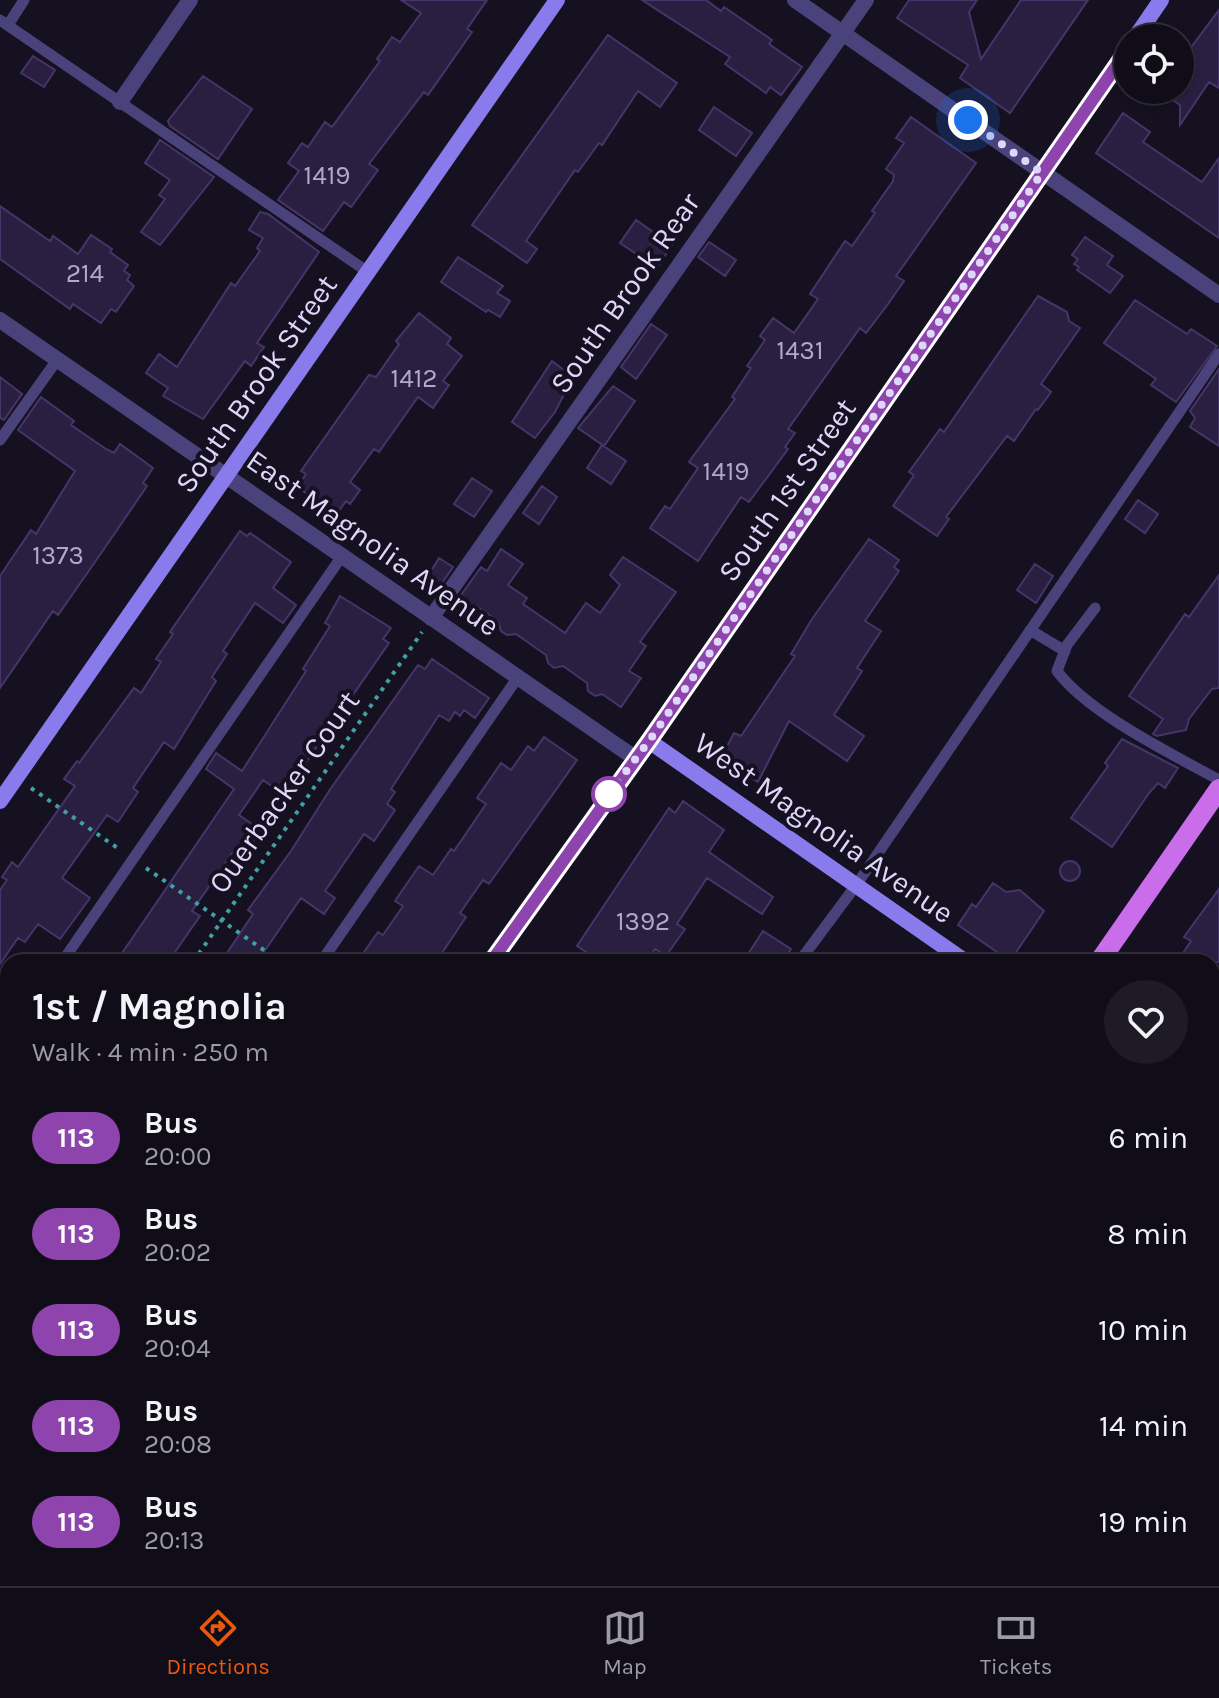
<!DOCTYPE html>
<html lang="en">
<head>
<meta charset="utf-8">
<style>
	body { margin:0; font-family:Karla,sans-serif; background:#1e1b26; color:#f1f3f6; height:100vh; display:flex; flex-direction:column; font-size:30px; white-space:nowrap }
	* { box-sizing:border-box; margin:0 }
	p { font-size:26px; color:#9c9ca2 }
	.icon { flex:none; width:44px; height:44px; fill:none; stroke:currentColor; stroke-width:2; stroke-linecap:round; stroke-linejoin:round }
	.map { position:relative; flex:1; overflow:hidden }
	.drawer { position:absolute; left:0px; top:954px; width:1220px; height:632px; display:flex; flex-direction:column; background:#100d19; border-radius:24px 24px 0 0; box-shadow:0 4px 12px #0003,0 0 0 2px #302d38 }
	.drawer>* { flex:none }
	.badge { padding:0 16px; border-radius:26px; font-size:28px; line-height:52px }
	.buttons { position:absolute; left:1114px; top:24px; display:grid; gap:16px }
	.buttons a { display:grid; place-items:center; width:80px; height:80px; border-radius:50%; background:#100d19; box-shadow:0 4px 12px #0003,0 0 0 2px #302d38; font-size:40px }
	.you { position:absolute; width:40px; height:40px; margin:-20px; border:6px solid #fff; border-radius:50%; background:#1a73e8; box-shadow:0 0 0 12px #1a73e833 }
	.map>.badge { position:absolute; translate:-50% -50%; box-shadow:0 0 0 4px #fff }
	.round { display:grid; place-items:center; flex:none; width:84px; height:84px; border-radius:42px; background:#1e1b26 }
	.head { display:flex; align-items:center; justify-content:space-between; height:136px; padding:0 32px }
	h1 { font-size:38px; font-weight:700; line-height:60px }
	ul { padding:0; list-style:none }
	li { display:flex; align-items:center; gap:24px; height:96px; padding:0 32px }
	li div { flex:1 }
	li b { display:block; font-size:30px }
	li em { font-style:normal }
	li .badge { min-width:88px; font-weight:700; text-align:center }
	.menu { display:flex; justify-content:space-around; align-items:center; height:112px; border-top:2px solid #302d38; background:#100d19; font-size:22px; color:#9c9ca2 }
	.menu a { display:grid; justify-items:center; gap:4px }
	.menu .active { color:#ea580c }
	.map>svg:first-child { display:block }
</style>
</head>
<body>
<div class="map">
<svg width="1219" height="1586" viewBox="0 0 1219 1586">
	<rect width="100%" height="100%" fill="#151121"/>
	<path fill="#2a1f40" stroke="#453568" stroke-width="2" d="M401,0h86l-20,29 5,3 -44,63 -4,-3 -55,72 9,6 -27,37 -7,-5 -21,29 -45,-31 21,-29 -11,-8 14,-20 6,4 17,-25 7,5 48,-66 -3,-2 15,-22 8,5 21,-29z
		M642,0h64l15,11 3,-4 48,33 -3,4 33,23 -21,28 -11,-8 -4,6 -41,-29 5,-7z
		M909,0h68l-8,12 12,47 40,-59h67l-78,113 -50,-35 8,-13 -71,-47z
		M1219,10v78l-10,-6 -29,43v-20l-22,-15h22v-28z
		M608,35l69,48 -17,24 -22,-16 -36,54 -3,-2 -21,29 -3,-2 -49,71 11,8 -10,14 -55,-38z
		M33,56l22,14 -11,17 -23,-14z
		M203,76l49,33 -34,50 -48,-33 -2,-5z
		M714,107l38,26 -16,23 -37,-26z
		M1123,113l27,19 -7,10 59,40 17,-24v80l-123,-85z
		M911,117l65,46 -80,113 8,5 -16,23 -22,29 -6,-5 -72,101 7,4 -10,14 3,2 -39,53 -8,-5 -43,64 -48,-33 15,-22 5,3 28,-41 -9,-6 46,-63 -3,-2 19,-29 -4,-2 18,-26 -5,-4 13,-18 21,15 24,-34 -8,-5 35,-53 7,5 23,-33 -3,-2 21,-30 1,-6 -8,-6 18,-26 -8,-5z
		M160,140l54,37 -54,68 -19,-13 24,-33 -6,-4 11,-15 -25,-17z
		M0,206l50,35 3,-5 25,18 13,-19 21,14 -2,3 18,13 -4,6 6,4 -3,5 7,6 -18,26 -5,-3 -10,14 -28,-19 -3,5 -70,-50z
		M260,212l8,2 51,38 -62,91 7,4 -13,19 -6,-5 -42,58 -40,-23 5,-8 -22,-15 13,-19 18,13 54,-84 4,3 25,-35 -3,-3 6,-10 -14,-8z
		M636,220l36,25 -15,23 -37,-25z
		M1085,237l28,19 -6,9 16,11 -13,17 -33,-23 2,-3 -5,-3 4,-5 -6,-4z
		M709,242l27,18 -11,16 -27,-19z
		M458,257l45,29 -6,7 13,8 -10,16 -12,-7 -2,2 -45,-30z
		M1038,296l29,16 2,9 11,7 -39,56 10,8 -13,18 -2,-1 -22,32 -7,-5 -61,81 3,2 -12,17 -44,-30 21,-31 -5,-3 31,-43 4,3z
		M1135,300l52,34 4,-5 26,17 -41,56 -25,-17 5,-6 -52,-36z
		M419,313l32,25 -4,6 15,12 -19,25 6,4 -16,23 -15,-11 -39,55 -5,-3 -24,33 10,8 -10,14 -4,-3 -9,13 -40,-27 9,-13 -5,-3 68,-96 7,2 23,-33 -3,-3z
		M651,324l16,11 -31,44 -15,-12z
		M552,361l21,16 -18,35 -20,26 -23,-16z
		M1219,369v77l-29,-19 5,-9 -5,-7z
		M0,377l22,17 -18,26 -4,-2z
		M613,386l22,15 -31,45 -26,-18z
		M41,397l33,24 -3,4 35,24 8,4 6,-9 33,24 -10,15 4,3 -43,63 -46,66 -5,-4 -53,77v-112l31,-46 5,4 39,-63 -57,-41z
		M602,445l24,16 -15,23 -24,-16z
		M472,478l20,13 -18,26 -20,-13z
		M542,486l15,11 -18,27 -16,-11z
		M1138,500l20,14 -13,19 -20,-14z
		M240,531l7,5 3,-3 41,29 -18,26 23,17 -13,18 -28,-20 -32,48 4,3 -15,23 4,4 -42,68 -10,-7 -31,46 5,4 -20,30 -11,-7 -45,63 28,20 -30,41 -22,-15 -13,18 -7,-4 -18,26v-74l7,-10 -5,-3 10,-15 6,5 57,-81 -11,-7 13,-18 2,2 55,-75 7,5 20,-31 -5,-3 17,-25 -3,-2z
		M869,539l30,21 -5,7 5,4 -34,50 16,10 -24,37 5,3 -28,44 30,21 -17,25 -58,-40 -31,61 -32,-17 6,-10 -8,-3 10,-19 7,3 54,-80 -4,-2 21,-35z
		M501,549l22,15 -15,21 19,13 -4,6 42,29 21,-30 14,10 20,-28 -10,-10 13,-18 53,35 -36,50 6,4 -17,25 12,7 -20,29 -19,-13 -7,2 -7,-5 -1,-8 -24,-17 -9,2 -6,-5 -2,-8 -30,-21 -9,1 -6,-4 -3,-10 -23,-16 -8,2 -7,-4 -1,-5 22,-31 6,4z
		M439,558l14,9 -13,19 -13,-8z
		M1035,564l18,12 -17,27 -19,-13z
		M1219,575v113l-7,1 -23,30 -3,11 -29,6 -4,-2 10,-15 -34,-23 56,-82 4,3z
		M340,596l51,32 -8,11 6,4 -102,147 -6,-5 -4,5 -14,-10 -24,35 22,15 -19,28 -9,-6 -41,59 8,5 -32,46h-52l118,-173 -28,-20 10,-16 26,18 64,-100 -3,-2 27,-43 -5,-3z
		M432,659l57,39 -14,20 -11,-8 -4,6 -5,-4 -6,9 -10,-6 -48,74 4,3 -8,12 8,6 -21,31 -10,-7 -39,57 10,7 -11,16 -23,-16 -44,64h-36l32,-48 -5,-4 43,-59 38,-60 89,-126 7,4z
		M544,737l33,23 -88,124 -6,-4 -23,33 6,4 -30,45h-79l21,-30 5,3 20,-29 -8,-5 24,-35 14,9 18,-26 3,2 32,-47 -9,-6 24,-35 10,7 17,-24 6,5z
		M1122,739l56,29 -13,20 -7,-5 -9,10 -37,54 -41,-29 37,-52 -3,-3z
		M683,801l41,29 -15,22 64,45 -11,17 -55,-36 -30,46 8,5 -19,27 -11,-7 -8,13h-46l-24,-16 92,-138 6,5z
		M1060 871a10 10 0 1 1 20 0a10 10 0 1 1-20 0Z
		M993,883l13,9 14,-2 24,21 -34,50 -52,-36 14,-21 4,3z
		M1219,889v73h-42l14,-21 -7,-4z
		M763,931l28,18 -8,13h-40z"/>
	<g fill="none" stroke-linecap="round" stroke-linejoin="round">
		<path stroke="#3fa0a5" stroke-width="4" stroke-dasharray="4 6" stroke-linecap="butt" d="M31,788l88,61
			M146,868l135,94
			M193,962l229,-330"/>
		<path stroke="#4a427a" stroke-width="11" d="M0,20l368,252
			M8,25l16,-25
			M0,440l57,-80
			M1095,608l-28,37 -10,26c31,42 115,83 162,109
			M1030,630l35,21
			M62,962l280,-406
			M321,962l197,-285
			M799,962l58,-78 362,-530
			M1212,1225l7,-10
			M0,1234l8,-12
			M0,1476l8,5
			M748,1578l11,8
			M363,1586l5,-8
			M960,1586l6,-8"/>
		<path stroke="#4a427a" stroke-width="16" d="M795,0l424,295
			M120,102l70,-102
			M0,320l635,438
			M431,618l435,-618"/>
		<path stroke="#8a7bec" stroke-width="16" d="M1135,38l26,-38
			M649,741l317,221
			M0,801l557,-801
			M491,962l158,-221 479,-692
			M1212,1139l7,5
			M55,1586l6,-8"/>
		<path stroke="#c96dea" stroke-width="20" d="M1099,962l120,-173
			M664,1586l5,-8"/>
	</g>
	<g fill="none" stroke-linecap="round" stroke-linejoin="round">
		<g stroke="#fff" stroke-width="18">
			<path id="line" d="M491,962l158,-221 479,-692"/>
		</g>
		<use href="#line" stroke="#8e44ad" stroke-width="12"/>
		<path stroke="#ded7f9" stroke-width="8" stroke-dasharray="0 14.4" d="M609,794l40,-53 393,-568 -74,-53"/>
	</g>
	<circle fill="#fff" stroke="#8e44ad" stroke-width="4" cx="609" cy="794" r="16"/>
	<g text-anchor="middle" dominant-baseline="central" stroke-width="8" stroke-linejoin="round" paint-order="stroke">
		<g font-size="26" fill="#b1a9cb">
			<text x="327" y="175">1419</text>
			<text x="85" y="273">214</text>
			<text x="800" y="350">1431</text>
			<text x="414" y="378">1412</text>
			<text x="726" y="471">1419</text>
			<text x="58" y="555">1373</text>
			<text x="643" y="921">1392</text>
		</g>
		<g font-size="30" fill="#ded7f9" stroke="#151121">
			<text transform="translate(625 293) rotate(-55)">South Brook Rear</text>
			<text transform="translate(256 384) rotate(-55)">South Brook Street</text>
			<text transform="translate(787 490) rotate(-55)">South 1st Street</text>
			<text transform="translate(373 543) rotate(35)">East Magnolia Avenue</text>
			<text transform="translate(284 792) rotate(-55)">Ouerbacker Court</text>
			<text transform="translate(824 828) rotate(35)">West Magnolia Avenue</text>
		</g>
	</g>
</svg>
<div class="buttons">
<a><svg class="icon" aria-label="locate" viewBox="0 0 24 24"><circle cx="12" cy="12" r="6"/><path d="M12 2v4M12 18v4M2 12h4M18 12h4"/></svg></a>
</div>
<div class="you" style="left:968px;top:120px"></div>
<section class="drawer">
<div class="head"><div><h1>1st / Magnolia</h1><p>Walk · 4 min · 250 m</p></div><a class="round"><svg class="icon" aria-label="heart" viewBox="0 0 24 24"><path d="M12 20l-8-8c-3-5 5-10 8-4 3-6 11-1 8 4z"/></svg></a></div>
<ul>
<li><span class="badge" style="background:#8e44ad;color:#fff">113</span><div><b>Bus</b><p>20:00</p></div><em>6 min</em></li>
<li><span class="badge" style="background:#8e44ad;color:#fff">113</span><div><b>Bus</b><p>20:02</p></div><em>8 min</em></li>
<li><span class="badge" style="background:#8e44ad;color:#fff">113</span><div><b>Bus</b><p>20:04</p></div><em>10 min</em></li>
<li><span class="badge" style="background:#8e44ad;color:#fff">113</span><div><b>Bus</b><p>20:08</p></div><em>14 min</em></li>
<li><span class="badge" style="background:#8e44ad;color:#fff">113</span><div><b>Bus</b><p>20:13</p></div><em>19 min</em></li>
</ul>
</section>
</div>
<nav class="menu">
<a class="active"><svg class="icon" aria-label="directions" viewBox="0 0 24 24"><path d="M12 3l9 9-9 9-9-9zM9 14v-3h6M13 9l2 2-2 2"/></svg>Directions</a>
<a><svg class="icon" aria-label="map" viewBox="0 0 24 24"><path d="M3 6l6-2 6 2 6-2v14l-6 2-6-2-6 2zM9 4v14M15 6v14"/></svg>Map</a>
<a><svg class="icon" aria-label="tickets" viewBox="0 0 24 24"><path d="M3 7h18v10H3zM15 7v10"/></svg>Tickets</a>
</nav>
</body>
</html>
